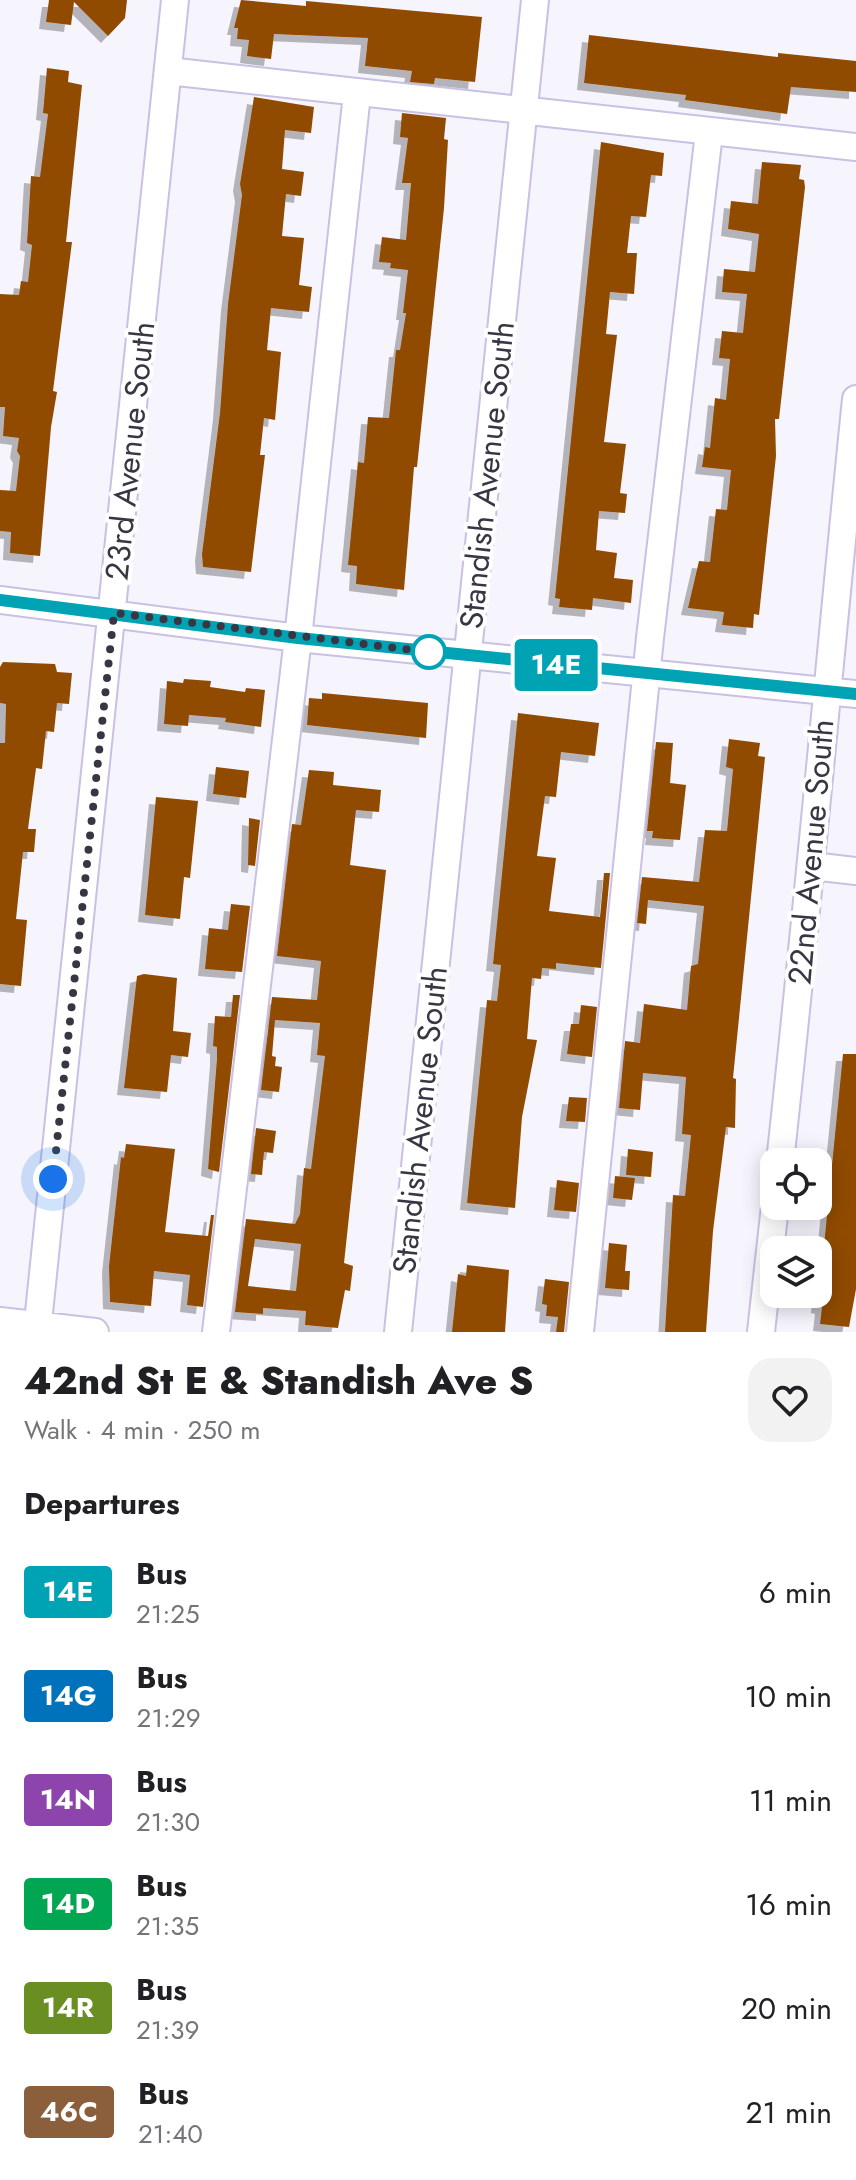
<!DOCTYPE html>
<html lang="en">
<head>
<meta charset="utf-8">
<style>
	body { margin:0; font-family:Jost,sans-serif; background:#f2f2f2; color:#202124; height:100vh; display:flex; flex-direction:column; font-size:30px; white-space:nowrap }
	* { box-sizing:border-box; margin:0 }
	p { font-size:26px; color:#757577 }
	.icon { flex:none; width:44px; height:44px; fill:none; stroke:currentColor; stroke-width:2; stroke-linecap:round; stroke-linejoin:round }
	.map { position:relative; height:1332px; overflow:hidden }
	.details { display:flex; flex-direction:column; background:#fff; flex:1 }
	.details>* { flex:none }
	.badge { padding:0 16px; border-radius:6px; font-size:28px; line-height:52px }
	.tools { position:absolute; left:760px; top:1148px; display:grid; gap:16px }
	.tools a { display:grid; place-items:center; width:72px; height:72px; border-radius:16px; background:#fff; box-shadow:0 4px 20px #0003; font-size:40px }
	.you { position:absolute; width:40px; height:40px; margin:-20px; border:6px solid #fff; border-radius:50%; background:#1a73e8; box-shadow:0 0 0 12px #1a73e833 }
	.map>.badge { position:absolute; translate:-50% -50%; box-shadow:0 0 0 4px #fff }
	h2 { padding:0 24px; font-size:30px; line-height:72px }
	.round { display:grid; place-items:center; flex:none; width:84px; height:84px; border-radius:24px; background:#f2f2f2 }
	.head { display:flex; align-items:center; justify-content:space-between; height:136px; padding:0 24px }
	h1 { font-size:38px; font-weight:800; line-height:60px }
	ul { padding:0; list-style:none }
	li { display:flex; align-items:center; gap:24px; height:104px; padding:0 24px }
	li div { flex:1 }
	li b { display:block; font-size:30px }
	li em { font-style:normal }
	li .badge { min-width:88px; font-weight:700; text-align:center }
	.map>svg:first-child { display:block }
</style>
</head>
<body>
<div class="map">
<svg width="856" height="1332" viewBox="0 0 856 1332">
	<defs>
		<filter id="shadow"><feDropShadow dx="-7" dy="7" stdDeviation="0" flood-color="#0004"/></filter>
	</defs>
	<rect width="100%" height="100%" fill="#f6f4fc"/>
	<path fill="#904b00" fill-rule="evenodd" filter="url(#shadow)" d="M49,0h78l-2,18 -17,18 -34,-34 -3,23 -25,-3z
		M241,0l65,6v-5l176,16 -7,65 -40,-4 -1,6 -24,-2 2,-11 -47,-5 3,-28 -94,-4 -3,25 -24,-3 2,-16 -12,-1 1,-11h-4z
		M589,35l189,22v-4l78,8v31l-65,-5 -4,27 -102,-14 1,-5 -102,-12z
		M47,68l22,3 -1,11 14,3 -16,157h6l-19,149 4,1 -6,35 -11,129 -30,-3 1,-21 -11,-1v-41l16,1 4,-35 -3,-5 2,-13 -16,-2 2,-29h-5v-113l19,1 2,-14 7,1 4,-37 -5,-2 4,-67 9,1 8,-63 -5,-1z
		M254,97l60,10 -3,26 -26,-3 -3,39 22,3 -3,24 -15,-2 -4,42 22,2 -5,47 13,2 -3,25 -38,-4 -4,42 14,2 -6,68 -11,-2 -4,37h5l-14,117 -48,-5 -1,-13 18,-141 8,-109 14,-109 -2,-11z
		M402,113l44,5 -2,21 4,1 -4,68 -27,259h-3l-10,123 -48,-6 1,-18 -9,-1 10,-103 6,1 4,-46 21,1 7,-68h4l6,-37h-3l5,-43 -18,-2 1,-5 -12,-1 3,-25 24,3 5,-57h-9l6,-45 -8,-1z
		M601,142l63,11 -2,23 -11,-1 -5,42 -15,-1 -4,37h10l-3,41 -24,-2 -4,42 11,1 -13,107 22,2 -6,49 7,1 -2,19 -26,-2 -3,39 21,3 -3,25 19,2 -2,23 -38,-5 -1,12 -33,-3 1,-8 -5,-1z
		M762,162l39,3 -2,14 5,1 1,7 -26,232h-4l1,37 -17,159 -5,-1 -1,14 -31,-3 2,-13 -36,-4 11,-47 11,1 6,-53 11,1 4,-40 -29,-3 3,-20 5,1 5,-50 11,2 4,-41 -11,-1 3,-27 21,2 4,-39 -25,-2 2,-23 31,3 4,-38 -31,-5 3,-28 27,3z
		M3,662l52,2 2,8 15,1 -3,31 -12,-1 -3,29 -8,-1 -4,38 -6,-1 -8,61h8l-2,23h-11l-7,67 11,1 -6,66 -21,-2v-241h5l1,-39 -6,-1v-36z
		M184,679l27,2 -1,6 35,5 1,-4 19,2 -4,37 -36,-5 1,-4 -37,-3 -1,11 -24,-2 3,-43 16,2z
		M322,693l106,10 -2,35 -119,-13 2,-27 13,1z
		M518,713l81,10 -4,33 -34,-4 -5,45 -11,-1 -8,60 19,2 -7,53 51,6 4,-44h6l-9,95 -45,-5v6l-14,-1 -1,11 -9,-1 -5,61 10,1 -15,77 -7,91 -48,-5 20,-203 10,1 4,-36 -8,-1z
		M729,739l31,4 -2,13 7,1 -32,321 3,1 -1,49 -9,-1 -13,104 -7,101h-41l8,-137 12,1 6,-61 -9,-1 4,-57 -43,-4 -3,37 -21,-2 6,-67 15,2 4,-39 43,6 4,-44 7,-2 6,-58 -56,-6 -2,24 -9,-1 5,-46 57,5 6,-52 22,1 6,-62 -7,-2z
		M656,742l17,1 -3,40 16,2 -6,55 -28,-2 1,-7h-6z
		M216,767l33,4 -3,27 -33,-4z
		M309,770l25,2 -1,13 48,5 -2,22 -23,-2 -6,55 36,5 -42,393 9,3 -3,25 -5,-1 -7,38 -33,-3 1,-14 -43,-3v6l-28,-2 11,-93 49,5 5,-10 4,-46 7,1 14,-113 -8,-1 3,-32 -45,-3 -3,36 4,1 -1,9 7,1 -3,25 -18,-2 11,-93 45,3 4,-39 -44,-5 15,-132 9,1zM255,1239l46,5 -5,47 -48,-5z
		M156,797l42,4 -8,77 -6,-1 -4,42 -35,-4z
		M249,818l11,2 -5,46 -7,-1z
		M231,904l19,2 -8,66 -37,-3 4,-41 19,2z
		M144,974l33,4 -4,53 18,2 -3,24 -17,-2 -4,37 -43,-4 13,-112z
		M233,995h7l-21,177 -4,-1 -7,-2 9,-110v-12l-4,-1 2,-30 16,1z
		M581,1005l16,2 -5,50 -25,-3 4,-30h8z
		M843,1054h13v235l-7,38 -29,-3 2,-17 -4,-1z
		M569,1097l18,1 -2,24 -19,-1z
		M256,1128l20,3 -3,22 -9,-1 -2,23 -11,-1z
		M126,1144l49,5 -10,83 43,4 3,-21h3l-11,92 -16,-2 3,-30 -36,-4 -3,35 -41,-4 -1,-36 12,-109 3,1z
		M628,1149l25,3 -2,25 -25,-2z
		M615,1176l20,2 -3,22 -19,-2z
		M557,1180l22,3 -3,29 -22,-2z
		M609,1243l18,2 -2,26h5l-1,19 -24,-2z
		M467,1265l42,5 -4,62h-53l6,-58 8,2z
		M545,1279l24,3 -5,50h-8l2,-15 -12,-1 1,-11 -5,-1z"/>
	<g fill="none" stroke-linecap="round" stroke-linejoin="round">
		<g stroke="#c9c0e3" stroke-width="30">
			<path id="minor" d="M168,71l688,76
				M0,600l298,38 558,56
				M812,866l44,5
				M780,1162c28,-254 50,-508 76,-763
				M0,1321l95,11
				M37,1332l138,-1332
				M216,1332l82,-694 59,-544
				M398,1332l137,-1332
				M580,1332l70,-694 59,-505
				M761,1332l14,-126"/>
		</g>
		<use href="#minor" stroke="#fff" stroke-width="26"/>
	</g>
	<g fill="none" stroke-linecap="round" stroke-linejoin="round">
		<g stroke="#fff" stroke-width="18">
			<path id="line" d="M0,600l298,38 558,56"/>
		</g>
		<use href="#line" stroke="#00a3b4" stroke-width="12"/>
		<path stroke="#393644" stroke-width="8" stroke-dasharray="0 14.4" d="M53,1179l61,-566 315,39"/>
	</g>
	<circle fill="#fff" stroke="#00a3b4" stroke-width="4" cx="429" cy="652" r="16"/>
	<g text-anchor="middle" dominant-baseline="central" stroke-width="8" stroke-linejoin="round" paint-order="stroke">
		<g font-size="32" fill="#393644" stroke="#fff">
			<text transform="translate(130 451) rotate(-84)">23rd Avenue South</text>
			<text transform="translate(487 475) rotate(-84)">Standish Avenue South</text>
			<text transform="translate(811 852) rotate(-85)">22nd Avenue South</text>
			<text transform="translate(420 1120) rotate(-84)">Standish Avenue South</text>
		</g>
	</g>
</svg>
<div class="tools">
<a><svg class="icon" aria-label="locate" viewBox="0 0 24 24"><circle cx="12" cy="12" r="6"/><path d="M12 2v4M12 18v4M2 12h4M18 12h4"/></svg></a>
<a><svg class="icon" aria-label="layers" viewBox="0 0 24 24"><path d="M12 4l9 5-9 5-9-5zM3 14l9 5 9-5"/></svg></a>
</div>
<div class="you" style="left:53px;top:1179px"></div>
<b class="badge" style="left:556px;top:665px;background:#00a3b4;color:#fff">14E</b>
</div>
<section class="details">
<div class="head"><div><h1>42nd St E &amp; Standish Ave S</h1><p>Walk · 4 min · 250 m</p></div><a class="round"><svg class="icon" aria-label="heart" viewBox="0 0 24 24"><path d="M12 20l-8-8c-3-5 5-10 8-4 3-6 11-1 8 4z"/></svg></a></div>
<h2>Departures</h2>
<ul>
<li><span class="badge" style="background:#00a3b4;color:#fff">14E</span><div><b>Bus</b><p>21:25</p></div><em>6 min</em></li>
<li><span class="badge" style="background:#0072bc;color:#fff">14G</span><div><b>Bus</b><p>21:29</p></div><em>10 min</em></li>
<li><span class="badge" style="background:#8e44ad;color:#fff">14N</span><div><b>Bus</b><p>21:30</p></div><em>11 min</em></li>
<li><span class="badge" style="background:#00a651;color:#fff">14D</span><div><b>Bus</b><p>21:35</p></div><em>16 min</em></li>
<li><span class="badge" style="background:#6b8e23;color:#fff">14R</span><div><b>Bus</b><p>21:39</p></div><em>20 min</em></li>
<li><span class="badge" style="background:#8b5e3c;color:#fff">46C</span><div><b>Bus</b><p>21:40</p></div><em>21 min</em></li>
</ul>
</section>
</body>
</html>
